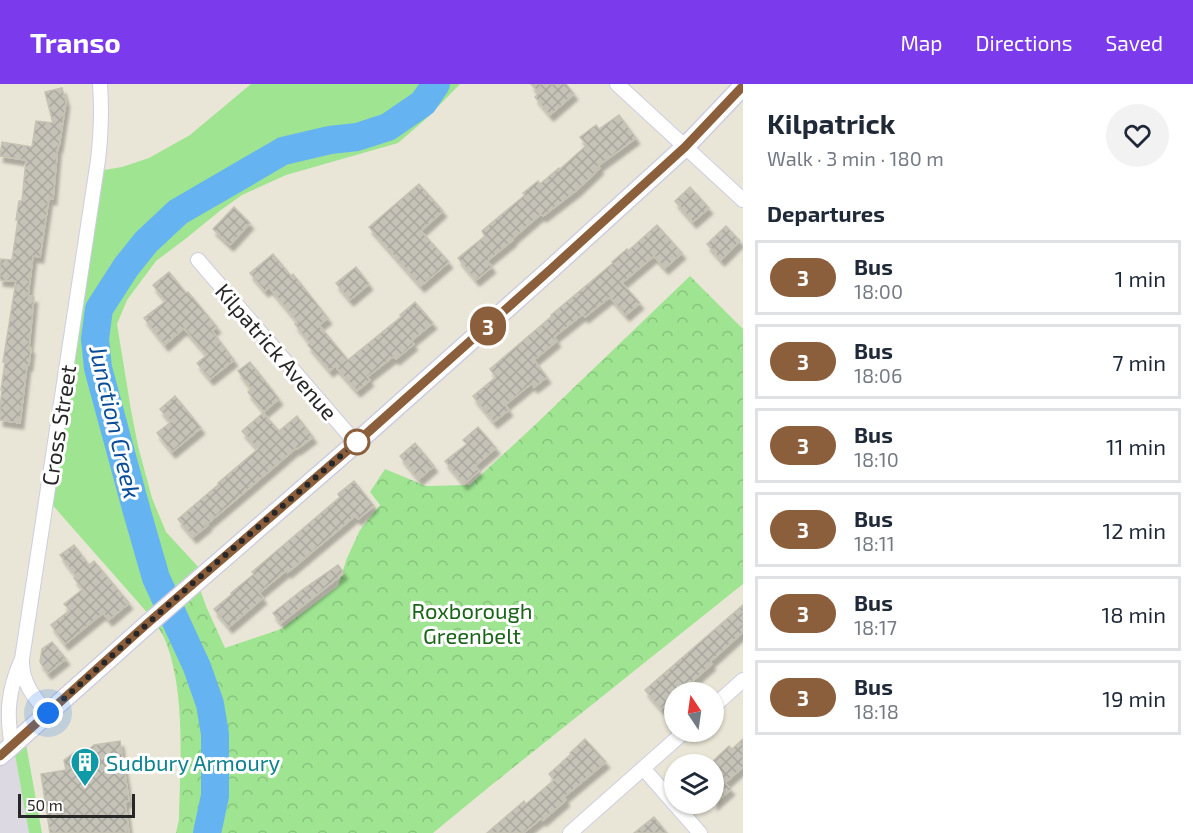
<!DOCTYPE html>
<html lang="en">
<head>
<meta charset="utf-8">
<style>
	body { margin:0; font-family:"Exo 2",sans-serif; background:#f2f2f3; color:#1f2937; height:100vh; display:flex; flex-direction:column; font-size:22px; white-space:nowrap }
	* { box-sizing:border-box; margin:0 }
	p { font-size:20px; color:#747a83 }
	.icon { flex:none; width:33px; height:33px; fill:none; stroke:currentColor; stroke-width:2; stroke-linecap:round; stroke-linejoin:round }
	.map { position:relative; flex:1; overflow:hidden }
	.side { display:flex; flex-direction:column; background:#fff; width:450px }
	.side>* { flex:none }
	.badge { padding:0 12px; border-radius:20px; font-size:21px; line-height:39px }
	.needle { width:39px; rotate:347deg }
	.tools { position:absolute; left:664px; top:598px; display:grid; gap:12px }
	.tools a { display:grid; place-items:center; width:60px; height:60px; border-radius:50%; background:#fff; box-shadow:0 2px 4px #0004; font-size:30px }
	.scale { position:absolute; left:18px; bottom:15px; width:117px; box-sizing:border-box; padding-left:6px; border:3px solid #272727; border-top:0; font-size:16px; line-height:21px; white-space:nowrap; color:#272727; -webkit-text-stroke:4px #fff; paint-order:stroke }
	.you { position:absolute; width:30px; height:30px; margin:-15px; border:4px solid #fff; border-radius:50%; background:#1a73e8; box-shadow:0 0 0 9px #1a73e833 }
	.map>.badge { position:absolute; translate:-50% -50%; box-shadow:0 0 0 3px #fff }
	h2 { padding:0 24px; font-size:22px; line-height:54px }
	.round { display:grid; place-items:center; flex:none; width:63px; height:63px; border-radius:32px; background:#f2f2f3 }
	.overview { display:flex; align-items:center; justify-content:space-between; height:102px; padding:0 24px }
	h1 { font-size:28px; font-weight:700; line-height:45px }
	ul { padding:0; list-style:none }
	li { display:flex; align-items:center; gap:18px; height:75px; margin:0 12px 9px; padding:0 12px; border:3px solid #e0e1e3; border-radius:0px }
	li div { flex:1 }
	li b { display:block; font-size:22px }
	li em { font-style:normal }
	li .badge { min-width:66px; font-weight:700; text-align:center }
	header { display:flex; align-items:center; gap:36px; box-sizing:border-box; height:84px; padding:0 30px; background:#7c3aed; color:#fff }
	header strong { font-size:28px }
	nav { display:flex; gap:33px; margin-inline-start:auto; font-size:21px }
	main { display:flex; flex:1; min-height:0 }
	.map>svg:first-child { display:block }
</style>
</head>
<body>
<header>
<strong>Transo</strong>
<nav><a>Map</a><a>Directions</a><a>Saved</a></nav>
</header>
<main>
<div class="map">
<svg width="743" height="749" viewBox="0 0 743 749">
	<defs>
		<pattern id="forest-crowns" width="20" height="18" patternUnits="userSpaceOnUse" patternTransform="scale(1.5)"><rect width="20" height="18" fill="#9ee491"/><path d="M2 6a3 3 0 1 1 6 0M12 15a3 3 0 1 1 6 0" fill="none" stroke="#88c47d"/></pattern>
		<pattern id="building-cross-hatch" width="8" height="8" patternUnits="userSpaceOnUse" patternTransform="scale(1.5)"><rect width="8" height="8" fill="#c5c2b8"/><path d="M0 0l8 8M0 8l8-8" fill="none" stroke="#a9a79e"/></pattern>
		<filter id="shadow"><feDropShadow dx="3.5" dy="6" stdDeviation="1.5" flood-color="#0004"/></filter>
	</defs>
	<rect width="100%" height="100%" fill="#eae6d7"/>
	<path fill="#ddd9e2" d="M13,659l16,90h-29v-77z"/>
	<path fill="url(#forest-crowns)" d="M690,192l53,53v255l-254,203 -56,46h-257l3,-14c1,-55 7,-124 -13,-177 -3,-8 -9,-16 -14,-24l44,-40 10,28 19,42 56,-19 57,-43 9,-28 13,-28 20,-25 -10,-13 15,-23 41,17 44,-1 66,-61z"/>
	<path fill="#9ee491" d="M251,0h209l-33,34 -29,25 -112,32 -44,20 -21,15 -37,30 -28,21 -29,39 -10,24 14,86 7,36 14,52 14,34 37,40 -51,46 -104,-118 50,-329 24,-4 27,-9 41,-23z
		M24,649l18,100h-13l-16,-90z"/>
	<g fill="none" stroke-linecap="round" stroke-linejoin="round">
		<path stroke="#66b3f1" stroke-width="28" d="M207,749l8,-37v-62l-5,-30 -13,-37 -41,-89 -19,-66 -39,-144 -3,-29 4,-30 27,-42 20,-25 32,-30 105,-61 47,-11 27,-3 31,-10 35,-24 13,-19"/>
	</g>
	<path fill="url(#building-cross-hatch)" stroke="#c5c2b2" stroke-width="1.5" filter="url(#shadow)" d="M531,0h35l8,10 -24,21 -15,-18 4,-4z
		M62,4l4,14 -7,45 -1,-3 -5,55 -4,-1 -9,59 -7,-1 -5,40 6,1 -5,50 2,1 -2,17h-2l-7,58 -20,-3v-13l2,-17h-1l4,-28h-2l13,-81 -16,-1v-21l12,1 6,-40h-2l3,-19h3l4,-41 -26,-4 2,-14 30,5 4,-26 17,2 -8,-31z
		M619,31l17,23 -38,28 2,2 -23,22 -34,26 -2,-2 -29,25 1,1 -26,21 5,6 -16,13 -18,-22 27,-22 -3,-5 43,-36 -2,-2 15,-12 2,3 19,-16 1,1 27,-24 -7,-8 16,-12 3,4z
		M419,100l24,27 -22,20 28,31 -28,24 -52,-59z
		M690,103l19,21 -16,14 -18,-21z
		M234,123l16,16 -20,22 -17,-16z
		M657,141l25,28 -17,15 -11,-12 -32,27 18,20 -14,12 -16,-18 -25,20 -2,-3 -29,23 3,4 -23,19 13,17 -13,10 -2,-4 -27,22 4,5 -15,12 -21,-26 23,-19 -6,-8 62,-53 -1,-1 43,-36 19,-16 -1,-1 15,-13 1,2z
		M726,142l14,15 -19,19 -14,-16z
		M273,170l18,22 2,-2 35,44 -9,7 29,35 54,-44 -2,-1 15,-13 18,21 -22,18 3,3 -18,15 -2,-3 -27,21 3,3 -13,11 -22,-25 -5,5 -22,-26 2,-2 -15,-19 3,-2 -29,-35 -4,4 -15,-18z
		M356,183l13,17 -19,16 -14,-17z
		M169,188l17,21 2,-1 29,35 -5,4 22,29 -24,19 -13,-16 10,-8 -23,-27 -19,17 -21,-27 22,-17 -13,-16z
		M250,278l29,37 -15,13 -16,-20 3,-3 -13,-18z
		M175,312l26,32 -29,24 -15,-19 14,-11 -11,-13z
		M263,329l16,18 18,-15 16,21 -16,12 -1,-1 -23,20 -66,56 1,1 -15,12 -15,-18 41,-35 -1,-1 40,-34 -16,-18z
		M478,343l18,21 -21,18 4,5 -15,13 -19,-23 22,-17 -4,-4z
		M415,359l19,23 -15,13 -19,-23z
		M354,397l20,25 -16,13 -3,-3 -67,56 -1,-2 -28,23 4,5 -34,29 -15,-18 18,-15 -1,-1 23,-19 -2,-2 88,-75 -2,-3z
		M74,461l15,20 5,-4 35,42 -20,17 -6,-7 -38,31 -14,-19 19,-15 -6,-6 19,-15 -9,-11 2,-2 -16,-21z
		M338,481l6,8 -63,50 -8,-10 29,-23z
		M743,521v27l-33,30 2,2 -33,29h-4v3l-14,13 -16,-19z
		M52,558l14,17 -18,14 -8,-11 2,-13z
		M585,655l21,23 -42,35 2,3 -23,20 -1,-2 -19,15h-36l37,-32 2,3 28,-24 -5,-6 22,-20 -1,-1z
		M743,655v28l-18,16 6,6 -17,15v-44l15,-14 3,3z
		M120,657l9,60 -4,1 4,31h-79l-9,-59 25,-4 -2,-10 11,-8 8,3 11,-10z
		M654,733l13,16h-33z"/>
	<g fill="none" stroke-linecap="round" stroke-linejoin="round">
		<g stroke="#cdcde1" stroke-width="16">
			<path id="street" d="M617,0l126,116
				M198,176l158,183
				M714,622l29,-26
				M48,629c-15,-16 -27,-32 -26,-54l76,-499c3,-26 4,-50 2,-76
				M12,662c-6,-32 -4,-55 9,-85
				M643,684l57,65
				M570,749l114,-101"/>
		</g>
		<g stroke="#cdcde1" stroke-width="21">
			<path id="secondary" d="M0,672l149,-133 207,-180 195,-174 134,-122 58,-61"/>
		</g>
		<use href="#street" stroke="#fff" stroke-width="14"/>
		<use href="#secondary" stroke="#fff" stroke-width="18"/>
	</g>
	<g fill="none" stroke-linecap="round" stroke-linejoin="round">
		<g stroke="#fff" stroke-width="14">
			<path id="line" d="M0,672l149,-134 207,-179 195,-174 134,-122 58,-61"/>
		</g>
		<use href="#line" stroke="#8b5e3c" stroke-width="9"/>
		<path stroke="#272727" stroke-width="6" stroke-dasharray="0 10.8" d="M48,629l145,-130 164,-141"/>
	</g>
	<defs>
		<g id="building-pin" transform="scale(1.5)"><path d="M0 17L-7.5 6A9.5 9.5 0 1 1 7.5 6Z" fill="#0f9aa8" stroke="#fff"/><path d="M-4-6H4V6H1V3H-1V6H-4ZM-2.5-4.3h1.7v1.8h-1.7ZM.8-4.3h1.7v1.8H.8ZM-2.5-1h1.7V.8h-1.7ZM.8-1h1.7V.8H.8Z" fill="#fff"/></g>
	</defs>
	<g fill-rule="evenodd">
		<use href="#building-pin" x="85" y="678"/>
	</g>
	<circle fill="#fff" stroke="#8b5e3c" stroke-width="3" cx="357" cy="358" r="12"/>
	<g text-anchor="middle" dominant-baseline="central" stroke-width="6" stroke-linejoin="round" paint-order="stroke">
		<g font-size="22" fill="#272727" stroke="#fff">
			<text transform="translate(277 267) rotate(49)">Kilpatrick Avenue</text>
			<text transform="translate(58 341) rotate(-81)">Cross Street</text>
		</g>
		<g font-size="22" fill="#196417" stroke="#fff">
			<text x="472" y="526">Roxborough<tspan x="472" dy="25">Greenbelt</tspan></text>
		</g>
		<g font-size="22" fill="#0d838f" stroke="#fff" text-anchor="start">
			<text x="106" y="678">Sudbury Armoury</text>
		</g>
		<g font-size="24" font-style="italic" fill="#094d99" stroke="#fff">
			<text transform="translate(116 338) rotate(77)">Junction Creek</text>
		</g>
	</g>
</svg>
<div class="tools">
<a><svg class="needle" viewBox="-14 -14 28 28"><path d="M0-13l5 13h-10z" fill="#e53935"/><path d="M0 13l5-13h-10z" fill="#747a83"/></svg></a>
<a><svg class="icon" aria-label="layers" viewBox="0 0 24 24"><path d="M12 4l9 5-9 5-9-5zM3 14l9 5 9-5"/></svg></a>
</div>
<div class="scale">50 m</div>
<div class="you" style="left:48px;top:629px"></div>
<b class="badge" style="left:488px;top:242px;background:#8b5e3c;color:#fff">3</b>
</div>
<section class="side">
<div class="overview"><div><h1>Kilpatrick</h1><p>Walk · 3 min · 180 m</p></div><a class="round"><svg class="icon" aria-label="heart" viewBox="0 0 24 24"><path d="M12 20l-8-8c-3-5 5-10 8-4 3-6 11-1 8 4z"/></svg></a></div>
<h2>Departures</h2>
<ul>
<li><span class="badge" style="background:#8b5e3c;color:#fff">3</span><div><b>Bus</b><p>18:00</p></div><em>1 min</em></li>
<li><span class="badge" style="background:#8b5e3c;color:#fff">3</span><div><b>Bus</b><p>18:06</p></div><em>7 min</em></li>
<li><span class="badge" style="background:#8b5e3c;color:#fff">3</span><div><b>Bus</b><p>18:10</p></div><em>11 min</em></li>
<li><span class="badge" style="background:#8b5e3c;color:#fff">3</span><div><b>Bus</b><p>18:11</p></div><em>12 min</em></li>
<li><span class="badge" style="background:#8b5e3c;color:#fff">3</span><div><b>Bus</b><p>18:17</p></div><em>18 min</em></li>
<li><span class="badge" style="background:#8b5e3c;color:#fff">3</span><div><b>Bus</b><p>18:18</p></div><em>19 min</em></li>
</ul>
</section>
</main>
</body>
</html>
